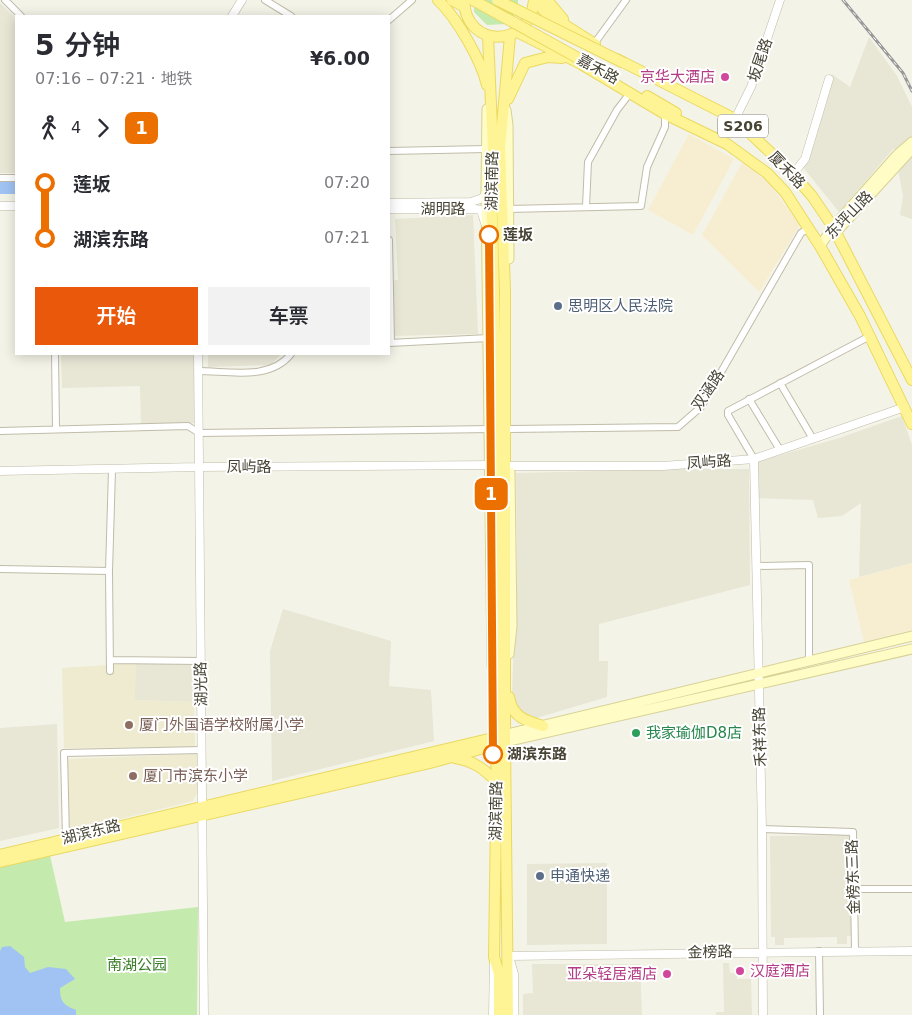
<!DOCTYPE html>
<html lang="zh">
<head>
<meta charset="utf-8">
<style>
	body { margin:0; font-family:"DejaVu Sans","Noto Sans SC",sans-serif; background:#f2f2f3; color:#2b2b33; height:100vh; display:flex; flex-direction:column; font-size:19px; white-space:nowrap }
	* { box-sizing:border-box; margin:0 }
	p { font-size:16px; color:#7c7c81 }
	.icon { flex:none; width:28px; height:28px; fill:none; stroke:currentColor; stroke-width:2; stroke-linecap:round; stroke-linejoin:round }
	.map { position:relative; flex:1; overflow:hidden }
	.panel { position:absolute; left:15px; top:15px; width:375px; height:340px; display:flex; flex-direction:column; background:#fff; border-radius:0px; box-shadow:0 2px 12px #0003 }
	.panel>* { flex:none }
	.badge { padding:0 10px; border-radius:8px; font-size:18px; line-height:32px }
	.map>.badge { position:absolute; translate:-50% -50%; box-shadow:0 0 0 2px #fff }
	.legs { display:flex; align-items:center; gap:8px; height:55px; padding:0 20px; font-size:16px }
	.legs p { margin-inline-start:auto }
	.overview { display:flex; align-items:center; justify-content:space-between; height:85px; padding:0 20px }
	h1 { font-size:28px; font-weight:600; line-height:38px }
	.button { display:flex; gap:10px; margin-top:auto; padding:10px 20px }
	.button a { flex:1; height:58px; border-radius:0px; background:#ea580c; color:#fff; font-size:20px; font-weight:600; line-height:58px; text-align:center }
	.button a+a { background:#f2f2f3; color:#2b2b33 }
	ul { padding:0 20px; list-style:none }
	li { display:flex; align-items:center; gap:18px; height:55px; font-size:19px }
	li i { display:grid; place-items:center; width:8px; height:100%; margin:0 6px; background:currentColor }
	li i::after { content:''; width:12px; height:12px; margin:-6px; border:4px solid; border-radius:50%; background:#fff }
	li p { margin-inline-start:auto }
	li:first-child i { background:linear-gradient(#0000 50%,currentColor 0) }
	li:last-child i { background:linear-gradient(currentColor 50%,#0000 0) }
	.map>svg:first-child { display:block }
</style>
</head>
<body>
<div class="map">
<svg width="912" height="1015" viewBox="0 0 912 1015">
	<rect width="100%" height="100%" fill="#f4f3e7"/>
	<path fill="#e8e6d5" d="M0,3l16,15v155h-16z
		M869,37l28,39 15,31v112l-12,-4 3,-19 -9,-48 -55,64 -37,-46 6,-9 24,-83 18,13z
		M473,215l5,119 -89,2v-55l9,-1 -3,-61z
		M61,354h133l1,69 -54,1 -1,-38 -78,2z
		M208,354h73l-10,11 -63,2z
		M902,416l10,29v118l-53,14 2,-74 -19,13 -24,2 -5,-18 -56,-2v-36l82,-24z
		M687,469h62l1,116 -151,39v37h9l-1,36 -74,22 -18,-11 -3,-15 5,-130 -1,-90z
		M283,609l108,32 -2,45 42,4 3,51 -162,40 -2,-130z
		M136,663l59,2 -1,37 -60,-2z
		M57,724l2,104 -59,13v-113z
		M851,835v101h-4v8h-10v-7l-53,1v7h-9v-8h-4l-1,-101z
		M607,863v81l-80,1v-81z
		M723,963h6l1,10h7v6h14l1,36h-36v-3h8z
		M532,964h108l2,51h-119v-21l10,-1z"/>
	<path fill="#f7eed1" d="M689,134l45,25 -41,76 -45,-25z
		M743,161l26,23 31,41 -41,67 -57,-57z
		M912,563v67l-48,12 -15,-62z"/>
	<path fill="#eeebd0" d="M136,663l-1,37 59,2 1,45 -131,1 -2,-80z
		M198,754l-1,39 -4,8 -125,31v-73z"/>
	<path fill="#c4eaae" d="M474,0h44v11l-12,13 -19,1 -13,-13z
		M49,851l16,71 133,-15 -1,108h-197v-150z"/>
	<path fill="#a0c3f4" d="M0,181h16v13h-16z
		M10,946l14,11 1,10 5,6 18,-6 18,2 9,10 -15,9c0,13 3,17 16,22v5h-76v-64l2,-4z"/>
	<g fill="none" stroke-linecap="round" stroke-linejoin="round">
		<g stroke="#c0bca9" stroke-width="8">
			<path id="minor" d="M5,0l16,16
				M265,0l26,16
				M389,20l23,-20
				M594,44l32,-44
				M389,151l97,-2
				M0,178h16
				M586,207l2,-45 29,-52 13,-17
				M508,209l133,-3 6,-39 18,-40v-13
				M389,240l2,103
				M389,343l100,-5
				M55,354l1,75
				M198,371c31,0 72,10 93,-17
				M780,383l33,56
				M749,399l31,51
				M505,429l173,-2 23,-20 100,-174 8,-5
				M0,431l188,-5 11,7 293,-4
				M754,459l-26,-44v-4l142,-75
				M756,566l53,-1v95
				M0,569l109,2
				M110,660l91,1
				M110,671l-1,-100 3,-101
				M762,829l91,3 2,119
				M66,838l-2,-85 138,-3
				M854,889h58
				M819,951l1,64"/>
		</g>
		<g stroke="#c0bca9" stroke-width="9">
			<path id="tertiary" d="M232,16l10,-16
				M735,119l16,-32 29,-87
				M793,174l12,-15 24,-80
				M389,203l82,-1 12,-4 3,-6
				M0,206h16
				M389,209h86l6,1 4,13
				M198,354l6,661
				M754,459l8,370 1,186
				M505,466h158l91,-7 151,-52
				M0,471l199,-4 296,-2
				M493,1015l1,-54
				M514,1015v-41l-5,-18 403,-5"/>
		</g>
		<g stroke="#d7d195" stroke-width="11">
			<path id="secondary" d="M487,109l-1,83 6,474 2,12
				M506,110l2,15 1,134
				M839,229l73,-80
				M820,246l13,-19 64,-72 15,-13
				M509,654l3,-28 -2,-154
				M499,736l413,-100
				M505,742l407,-93"/>
		</g>
		<g stroke="#e9d960" stroke-width="12">
			<path id="primary" d="M438,0c19,18 43,60 49,85
				M452,0l13,7
				M464,0c1,49 66,49 70,0
				M535,0l11,13 49,31
				M547,0l16,19
				M517,32l64,32 84,50 62,30 40,29 18,19 35,54 40,70 52,108
				M488,36l5,114 -2,40c9,255 7,511 3,767l5,17v41
				M617,59l118,60 55,52 22,25 21,31 79,153
				M647,96l29,17
				M508,99l17,-36 23,-6 14,1
				M509,697c3,20 17,24 34,29
				M455,758c19,3 29,11 42,24
				M0,855l497,-118
				M0,862l430,-99 72,-20
				M508,1015l-3,-273v-451l-5,-143 10,-112"/>
		</g>
		<use href="#minor" stroke="#fff" stroke-width="6"/>
		<use href="#tertiary" stroke="#fff" stroke-width="8"/>
		<use href="#secondary" stroke="#fffcc6" stroke-width="9"/>
		<use href="#primary" stroke="#fff495" stroke-width="10"/>
		<g stroke="#979797" stroke-width="3">
			<path id="rail" d="M843,0l60,73 9,18"/>
		</g>
		<use href="#rail" stroke="#fff" stroke-width="1" stroke-dasharray="4" stroke-linecap="butt"/>
		<g stroke="#e9d960" stroke-width="12" stroke-linecap="butt">
			<path id="primary-bridge" d="M473,0l105,58
				M497,0l127,63"/>
		</g>
		<use href="#primary-bridge" stroke="#fff495" stroke-width="10"/>
	</g>
	<g fill="none" stroke-linecap="round" stroke-linejoin="round">
		<g stroke="#fff" stroke-width="11">
			<path id="line-1" d="M489,235l4,519"/>
		</g>
		<use href="#line-1" stroke="#ec7000" stroke-width="8"/>
	</g>
	<g fill="#d1479c" stroke="#fff" stroke-width="2">
		<circle cx="725" cy="77" r="5"/>
		<circle cx="740" cy="971" r="5"/>
		<circle cx="667" cy="974" r="5"/>
	</g>
	<g fill="#fff" stroke="#ec7000" stroke-width="2.5">
		<circle cx="489" cy="235" r="9"/>
		<circle cx="493" cy="754" r="9"/>
	</g>
	<g fill="#5c6f8a" stroke="#fff" stroke-width="2">
		<circle cx="558" cy="306" r="5"/>
		<circle cx="540" cy="876" r="5"/>
	</g>
	<g fill="#8d6e63" stroke="#fff" stroke-width="2">
		<circle cx="129" cy="725" r="5"/>
		<circle cx="133" cy="776" r="5"/>
	</g>
	<circle fill="#2e9e5b" stroke="#fff" stroke-width="2" cx="636" cy="733" r="5"/>
	<g text-anchor="middle" dominant-baseline="central" stroke-width="4" stroke-linejoin="round" paint-order="stroke">
		<rect fill="#fff" stroke="#7f7c72" stroke-width="1" x="718" y="114.5" width="50" height="23" rx="4"/>
		<g font-size="14" font-weight="bold" fill="#484435">
			<text x="743" y="126">S206</text>
		</g>
		<g font-size="15" fill="#484435" stroke="#fff">
			<text transform="translate(760 60) rotate(-71)">坂尾路</text>
			<text transform="translate(598 69) rotate(29)">嘉禾路</text>
			<text transform="translate(787 170) rotate(46)">厦禾路</text>
			<text transform="translate(492 181) rotate(-89)">湖滨南路</text>
			<text x="443" y="209">湖明路</text>
			<text transform="translate(849 215) rotate(-46)">东坪山路</text>
			<text transform="translate(708 390) rotate(-56)">双涵路</text>
			<text transform="translate(709 462) rotate(-4)">凤屿路</text>
			<text x="249" y="467">凤屿路</text>
			<text transform="translate(201 684) rotate(-91)">湖光路</text>
			<text transform="translate(760 737) rotate(-92)">禾祥东路</text>
			<text transform="translate(496 811) rotate(-89)">湖滨南路</text>
			<text transform="translate(91 832) rotate(-14)">湖滨东路</text>
			<text transform="translate(853 877) rotate(-92)">金榜东三路</text>
			<text transform="translate(710 952) rotate(-1)">金榜路</text>
		</g>
		<g font-size="15" fill="#b23c85" stroke="#fff" text-anchor="end">
			<text x="715" y="77">京华大酒店</text>
			<text x="750" y="971" text-anchor="start">汉庭酒店</text>
			<text x="657" y="974">亚朵轻居酒店</text>
		</g>
		<g font-size="15" font-weight="bold" fill="#484435" stroke="#fff" text-anchor="start">
			<text x="503" y="235">莲坂</text>
			<text x="507" y="754">湖滨东路</text>
		</g>
		<g font-size="15" fill="#4e5e75" stroke="#fff" text-anchor="start">
			<text x="568" y="306">思明区人民法院</text>
			<text x="550" y="876">申通快递</text>
		</g>
		<g font-size="15" fill="#785e54" stroke="#fff" text-anchor="start">
			<text x="139" y="725">厦门外国语学校附属小学</text>
			<text x="143" y="776">厦门市滨东小学</text>
		</g>
		<g font-size="15" fill="#27864d" stroke="#fff" text-anchor="start">
			<text x="646" y="733">我家瑜伽D8店</text>
		</g>
		<g font-size="15" fill="#377d26" stroke="#fff">
			<text x="137" y="965">南湖公园</text>
		</g>
	</g>
</svg>
<b class="badge" style="left:491px;top:494px;background:#ec7000;color:#fff">1</b>
<section class="panel">
<div class="overview"><div><h1>5 分钟</h1><p>07:16 – 07:21 · 地铁</p></div><b>¥6.00</b></div>
<div class="legs"><svg class="icon" aria-label="walk" viewBox="0 0 24 24"><circle cx="13" cy="4" r="2"/><path d="M13 8l-2 6 4 7M11 14l-3 7M7 12l3-4h3l4 4"/></svg>4<svg class="icon" aria-label="forward" viewBox="0 0 24 24"><path d="M9 5l7 7-7 7"/></svg><b class="badge" style="background:#ec7000;color:#fff">1</b></div>
<ul>
<li><i style="color:#ec7000"></i><b>莲坂</b><p>07:20</p></li>
<li><i style="color:#ec7000"></i><b>湖滨东路</b><p>07:21</p></li>
</ul>
<div class="button"><a>开始</a><a>车票</a></div>
</section>
</div>
</body>
</html>
